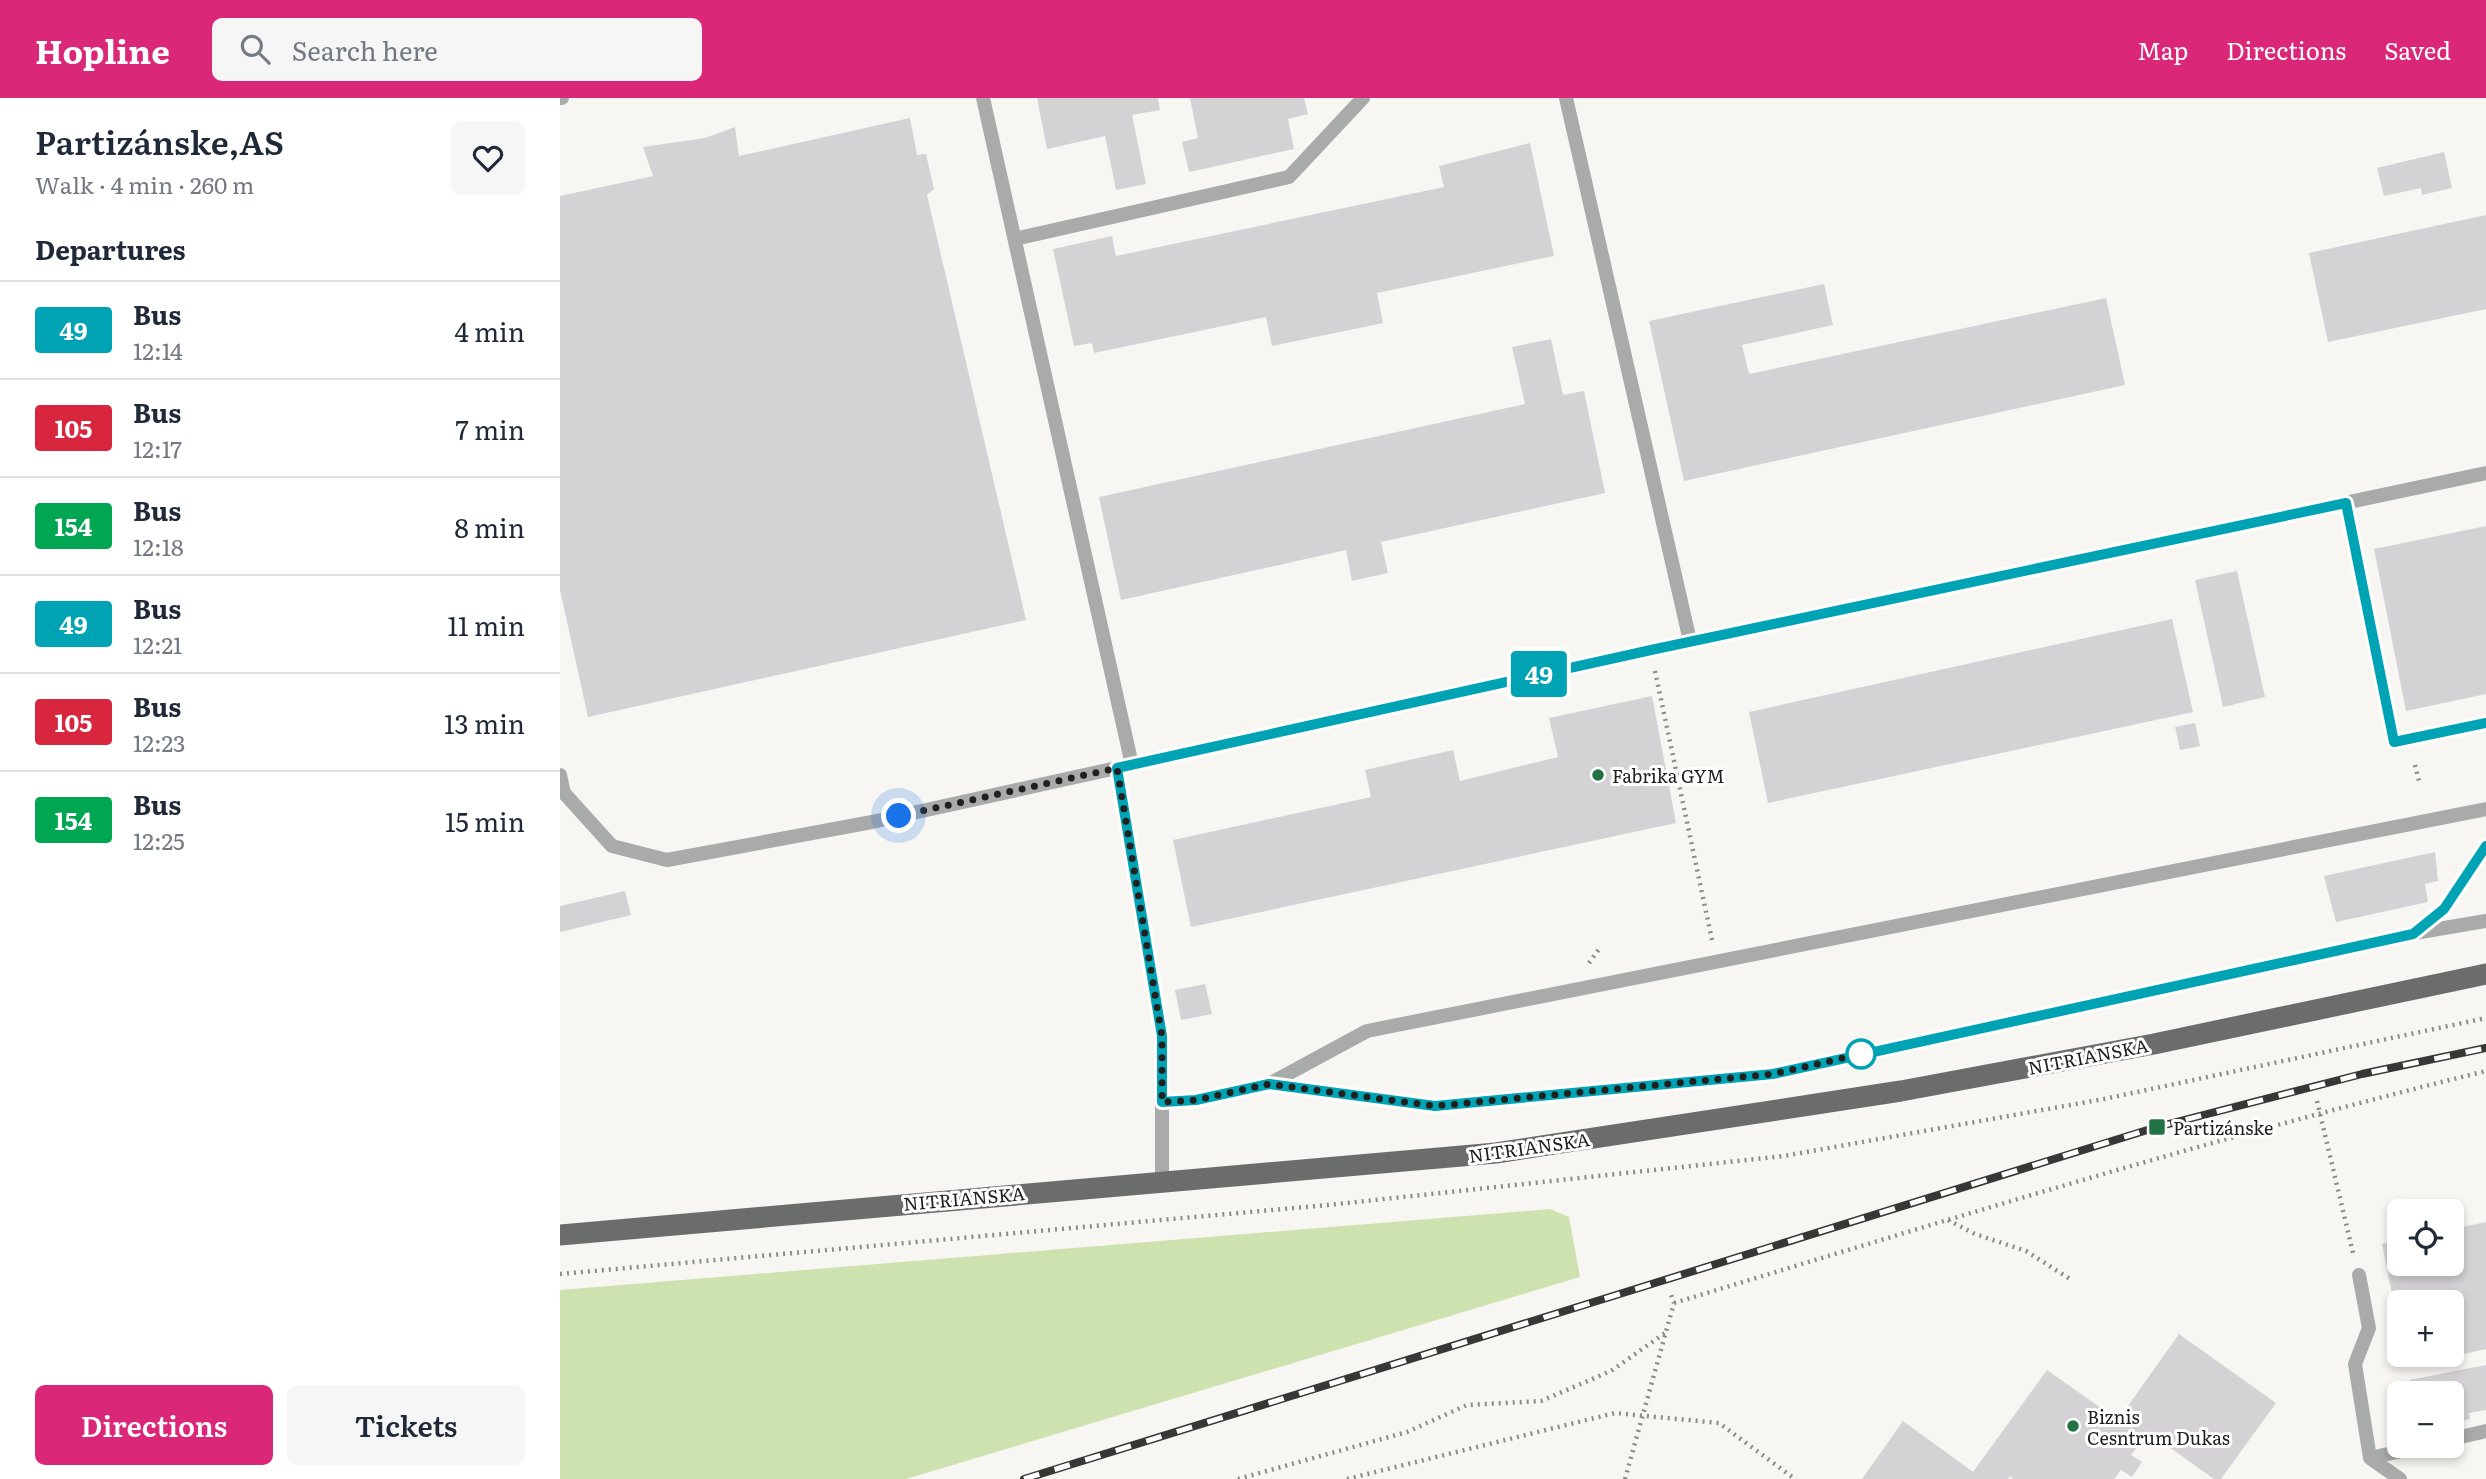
<!DOCTYPE html>
<html lang="en">
<head>
<meta charset="utf-8">
<style>
	body { margin:0; font-family:Literata,serif; background:#f6f6f7; color:#1f2937; height:100vh; display:flex; flex-direction:column; font-size:26px; white-space:nowrap }
	* { box-sizing:border-box; margin:0 }
	p { font-size:23px; color:#747a83 }
	.icon { flex:none; width:38px; height:38px; fill:none; stroke:currentColor; stroke-width:2; stroke-linecap:round; stroke-linejoin:round }
	.map { position:relative; flex:1; overflow:hidden }
	.details { display:flex; flex-direction:column; background:#fff; width:560px }
	.details>* { flex:none }
	.badge { padding:0 14px; border-radius:5px; font-size:24px; line-height:46px }
	.fabs { position:absolute; left:1827px; top:1101px; display:grid; gap:14px }
	.fabs a { display:grid; place-items:center; width:77px; height:77px; border-radius:10px; background:#fff; box-shadow:0 4px 10px #0003; font-size:35px }
	.you { position:absolute; width:35px; height:35px; margin:-18px; border:5px solid #fff; border-radius:50%; background:#1a73e8; box-shadow:0 0 0 10px #1a73e833 }
	.map>.badge { position:absolute; translate:-50% -50%; box-shadow:0 0 0 4px #fff }
	h2 { padding:0 35px; font-size:26px; line-height:63px }
	.round { display:grid; place-items:center; flex:none; width:74px; height:74px; border-radius:10px; background:#f6f6f7 }
	.headline { display:flex; align-items:center; justify-content:space-between; height:119px; padding:0 35px }
	h1 { font-size:33px; font-weight:600; line-height:52px }
	.cta { display:flex; gap:14px; margin-top:auto; padding:14px 35px }
	.cta a { flex:1; height:80px; border-radius:10px; background:#db2777; color:#fff; font-size:28px; font-weight:600; line-height:80px; text-align:center }
	.cta a+a { background:#f6f6f7; color:#1f2937 }
	ul { padding:0; list-style:none }
	li { display:flex; align-items:center; gap:21px; height:98px; padding:0 35px; border-top:2px solid #e0e1e3 }
	li div { flex:1 }
	li b { display:block; font-size:26px }
	li em { font-style:normal }
	li .badge { min-width:77px; font-weight:700; text-align:center }
	header { display:flex; align-items:center; gap:42px; box-sizing:border-box; height:98px; padding:0 35px; background:#db2777; color:#fff }
	header strong { font-size:33px }
	nav { display:flex; gap:38px; margin-inline-start:auto; font-size:24px }
	.search { width:490px; height:63px; background:#f6f6f7; display:flex; align-items:center; gap:18px; box-sizing:border-box; padding:0 24px; border-radius:10px; color:#747a83; font-size:26px }
	main { display:flex; flex:1; min-height:0 }
	.map>svg:first-child { display:block }
</style>
</head>
<body>
<header>
<strong>Hopline</strong>
<div class="search"><svg class="icon" aria-label="search" viewBox="0 0 24 24"><circle cx="10" cy="10" r="6"/><path d="M15 15l6 6"/></svg>Search here</div>
<nav><a>Map</a><a>Directions</a><a>Saved</a></nav>
</header>
<main>
<section class="details">
<div class="headline"><div><h1>Partizánske,AS</h1><p>Walk · 4 min · 260 m</p></div><a class="round"><svg class="icon" aria-label="heart" viewBox="0 0 24 24"><path d="M12 20l-8-8c-3-5 5-10 8-4 3-6 11-1 8 4z"/></svg></a></div>
<h2>Departures</h2>
<ul>
<li><span class="badge" style="background:#00a3b4;color:#fff">49</span><div><b>Bus</b><p>12:14</p></div><em>4 min</em></li>
<li><span class="badge" style="background:#d7263d;color:#fff">105</span><div><b>Bus</b><p>12:17</p></div><em>7 min</em></li>
<li><span class="badge" style="background:#00a651;color:#fff">154</span><div><b>Bus</b><p>12:18</p></div><em>8 min</em></li>
<li><span class="badge" style="background:#00a3b4;color:#fff">49</span><div><b>Bus</b><p>12:21</p></div><em>11 min</em></li>
<li><span class="badge" style="background:#d7263d;color:#fff">105</span><div><b>Bus</b><p>12:23</p></div><em>13 min</em></li>
<li><span class="badge" style="background:#00a651;color:#fff">154</span><div><b>Bus</b><p>12:25</p></div><em>15 min</em></li>
</ul>
<div class="cta"><a>Directions</a><a>Tickets</a></div>
</section>
<div class="map">
<svg width="1926" height="1381" viewBox="0 0 1926 1381">
	<rect width="100%" height="100%" fill="#f7f6f3"/>
	<path fill="#cee2af" d="M990,1111l19,8 11,60 -674,202h-346v-189z"/>
	<path fill="#d4d2d5" d="M477,0h121l2,12 -28,5 14,69 -30,6 -11,-54 -58,13z
		M630,0h114l4,16 -20,5 6,30 -105,23 -7,-30 16,-4z
		M350,20l7,37 9,-1 8,35 -7,6 99,425 -438,97 -28,-127v-394l93,-20 -10,-29 62,-9 30,-11 4,29z
		M970,45l24,113 -177,37 6,30 -111,23 -6,-29 -172,36 -2,-10 -18,3 -21,-97 59,-13 4,20 328,-69 -5,-21z
		M1884,54l8,36 -30,7 -1,-7 -37,8 -7,-28z
		M1926,117v94l-158,33 -19,-89z
		M1264,186l9,41 -91,20 7,29 357,-76 19,87 -441,96 -35,-160z
		M991,241l12,56 21,-4 21,102 -224,49 7,31 -36,8 -6,-31 -225,50 -22,-103 426,-93 -13,-57z
		M1926,428v168l-80,17 -32,-162z
		M1677,473l28,126 -42,10 -28,-127z
		M1612,521l21,93 -425,91 -19,-91z
		M1092,598l24,127 -485,104 -18,-87 198,-43 -6,-27 88,-20 7,31 98,-24 -9,-39z
		M1635,625l5,23 -20,4 -5,-23z
		M1875,754l3,29 -13,3 3,18 -92,20 -12,-46z
		M65,793l6,24 -71,17v-26z
		M645,886l7,30 -31,6 -6,-30z
		M1926,1124v127l-79,18 -3,-13h48v-52h-53l-1,21 -16,-79 17,-4v24h53v-35z
		M1619,1236l97,69 -55,76h-7l-66,-47 -17,23 11,7 -10,15 -11,-7 -7,9h-101l-3,-3 -2,3h-146l41,-58 70,51 74,-102 71,50z
		M1926,1267v45l-17,3 1,6 -18,4v-30h-40l-3,-13z"/>
	<g fill="none" stroke-linecap="round" stroke-linejoin="round">
		<path stroke="#8c8b89" stroke-width="4.5" stroke-dasharray="2 5" stroke-linecap="butt" d="M1095,573l57,269
			M1855,667l4,16
			M1029,865l10,-14
			M1757,1003l36,152
			M1388,1122l27,14 51,17 44,28
			M0,1176l768,-69 456,-49 320,-57 382,-81
			M1114,1205c269,-82 538,-165 812,-232
			M678,1381l169,-47 60,-27 74,-4 70,-30 54,-38
			M787,1381l268,-66 104,10 76,56
			M1065,1381l49,-176 -4,-11"/>
		<path stroke="#a9abaa" stroke-width="14" d="M0,0h2
			M423,0l149,667
			M1006,0l124,543
			M455,141l274,-62 74,-79
			M1786,405l48,239 92,-19
			M557,670l45,268v145
			M0,677l4,18 48,53 55,14 205,-38 779,-172 835,-177
			M1855,835l71,-12
			M709,986l166,22 338,-32 640,-140 31,-25 42,-63
			M602,1004l34,-2 73,-16 98,-53 1119,-222
			M1799,1177l10,53 -14,36 15,94 30,21
			M1892,1341l34,-8
			M1810,1360l54,-12"/>
		<path stroke="#6a6d6c" stroke-width="21" d="M0,1137l936,-82 405,-62 253,-47 332,-70"/>
		<g stroke="#383736" stroke-width="8">
			<path id="rail" d="M464,1381l1133,-352 205,-53 124,-26"/>
		</g>
		<use href="#rail" stroke="#fff" stroke-width="5" stroke-dasharray="16" stroke-linecap="butt"/>
	</g>
	<g fill="none" stroke-linecap="round" stroke-linejoin="round">
		<g stroke="#fff" stroke-width="16">
			<path id="line" d="M1926,625l-92,19 -48,-239 -695,147 -534,118 45,268v66l34,-2 73,-16 166,22 338,-32 640,-140 31,-25 42,-63"/>
		</g>
		<use href="#line" stroke="#00a3b4" stroke-width="10"/>
		<path stroke="#21201f" stroke-width="7" stroke-dasharray="0 12.6" d="M339,718l218,-48 45,268v66l34,-2 73,-16 166,22 338,-32 88,-20"/>
	</g>
	<g fill="#237243" stroke="#fff" stroke-width="2.5">
		<circle cx="1038" cy="677" r="7"/>
		<rect x="1588" y="1020" width="18" height="18" rx="3.5"/>
		<circle cx="1513" cy="1328" r="7"/>
	</g>
	<circle fill="#fff" stroke="#00a3b4" stroke-width="3.5" cx="1301" cy="956" r="14"/>
	<g text-anchor="middle" dominant-baseline="central" stroke-width="6" stroke-linejoin="round" paint-order="stroke">
		<g font-size="18" fill="#21201f" stroke="#fff" text-anchor="start">
			<text x="1052" y="677">Fabrika GYM</text>
			<text x="1613" y="1029">Partizánske</text>
			<text x="1527" y="1318">Biznis<tspan x="1527" dy="21">Cesntrum Dukas</tspan></text>
		</g>
		<g font-size="18" fill="#21201f" stroke="#fff">
			<text transform="translate(1528 958) rotate(-11)">NITRIANSKA</text>
			<text transform="translate(969 1049) rotate(-8)">NITRIANSKA</text>
			<text transform="translate(404 1100) rotate(-5)">NITRIANSKA</text>
		</g>
	</g>
</svg>
<div class="fabs">
<a><svg class="icon" aria-label="locate" viewBox="0 0 24 24"><circle cx="12" cy="12" r="6"/><path d="M12 2v4M12 18v4M2 12h4M18 12h4"/></svg></a>
<a>+</a>
<a>−</a>
</div>
<div class="you" style="left:339px;top:718px"></div>
<b class="badge" style="left:979px;top:576px;background:#00a3b4;color:#fff">49</b>
</div>
</main>
</body>
</html>
